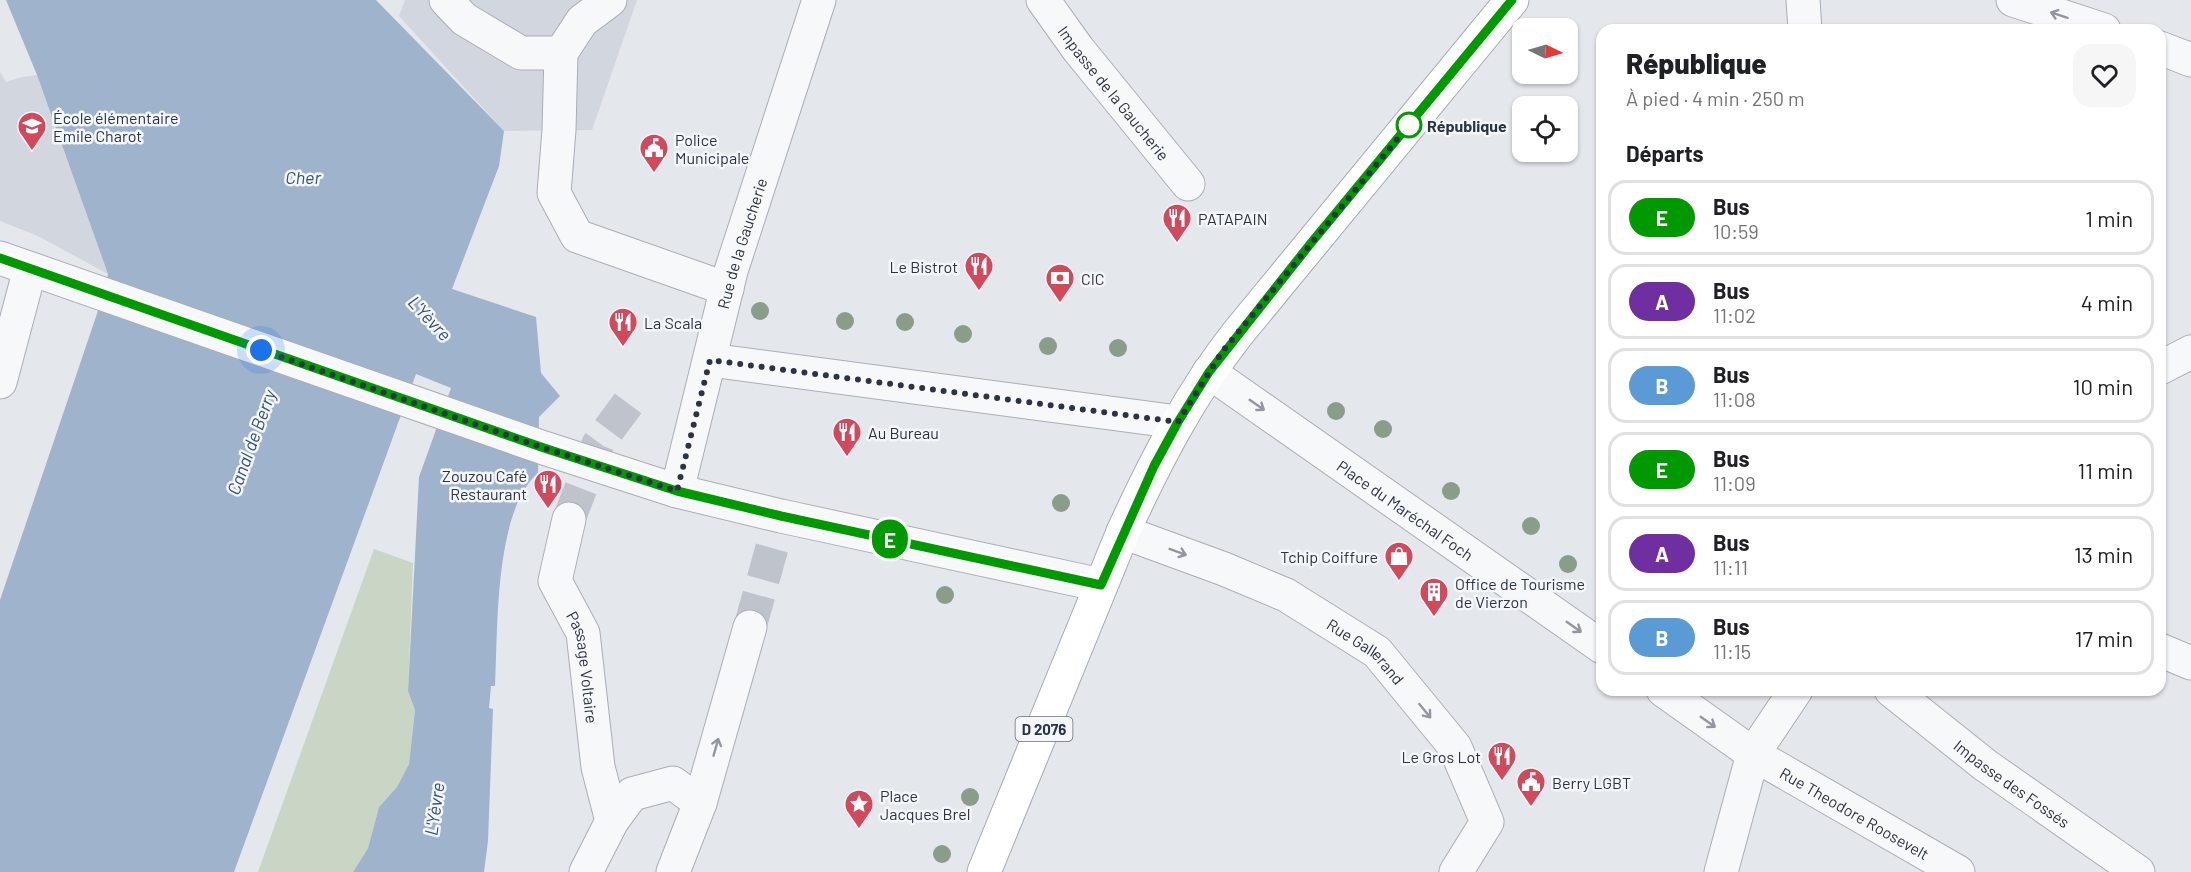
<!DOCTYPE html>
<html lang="fr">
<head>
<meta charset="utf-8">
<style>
	body { margin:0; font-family:Barlow,sans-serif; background:#f6f6f6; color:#202124; height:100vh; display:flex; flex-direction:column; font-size:22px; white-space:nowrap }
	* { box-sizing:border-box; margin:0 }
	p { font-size:20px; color:#757577 }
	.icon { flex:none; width:33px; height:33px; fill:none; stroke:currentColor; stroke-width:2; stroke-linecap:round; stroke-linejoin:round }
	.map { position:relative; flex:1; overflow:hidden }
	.sheet { position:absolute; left:1596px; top:24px; width:570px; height:672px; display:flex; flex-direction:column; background:#fff; border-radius:18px; box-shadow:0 2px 4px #0004 }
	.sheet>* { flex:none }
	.badge { padding:0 12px; border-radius:20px; font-size:21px; line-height:39px }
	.needle { width:39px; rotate:95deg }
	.fabs { position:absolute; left:1512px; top:18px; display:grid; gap:12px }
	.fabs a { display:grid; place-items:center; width:66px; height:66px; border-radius:12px; background:#fff; box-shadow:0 2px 4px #0004; font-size:30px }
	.you { position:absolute; width:30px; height:30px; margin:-15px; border:4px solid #fff; border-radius:50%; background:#1a73e8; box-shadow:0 0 0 9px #1a73e833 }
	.map>.badge { position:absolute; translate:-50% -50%; box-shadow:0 0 0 3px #fff }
	h2 { padding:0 30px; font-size:22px; line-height:54px }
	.round { display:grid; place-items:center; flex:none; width:63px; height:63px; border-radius:18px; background:#f6f6f6 }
	.overview { display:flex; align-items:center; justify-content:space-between; height:102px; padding:0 30px }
	h1 { font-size:28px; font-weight:800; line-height:45px }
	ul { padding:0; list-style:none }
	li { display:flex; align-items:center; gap:18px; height:75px; margin:0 12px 9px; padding:0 18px; border:3px solid #e0e0e0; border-radius:18px }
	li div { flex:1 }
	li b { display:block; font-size:22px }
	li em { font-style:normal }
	li .badge { min-width:66px; font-weight:700; text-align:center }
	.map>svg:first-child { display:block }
</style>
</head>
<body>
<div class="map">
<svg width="2191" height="872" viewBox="0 0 2191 872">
	<rect width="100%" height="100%" fill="#e4e7ec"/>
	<path fill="#d2d6de" d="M405,0h232l-45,130 -88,1 -105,-115z
		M0,72l6,10 16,-5 15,-2 71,199 -70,-38 -38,-15z"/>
	<path fill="#c9d6c5" d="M374,549l39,14 -5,128 7,19 -6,54 -12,23 -18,20 -11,41 -15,24h-95z"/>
	<path fill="#9fb4cc" d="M6,0h370l128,131 -5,35 -47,123 84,28 5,56 19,23 -21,21 -1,56c-44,38 -40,157 -43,213h-4l-2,22 4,1 -5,132 -4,31h-131l15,-24 11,-41 18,-20 12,-23 6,-54 -7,-19 11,-214 32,-89 -35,-14 -182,498h-234v-272l104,-307 4,-19 -71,-199z"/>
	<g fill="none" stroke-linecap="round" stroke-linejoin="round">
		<path stroke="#bfc3cb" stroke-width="33" stroke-dasharray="33 16" stroke-linecap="butt" d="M569,519l29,-75 37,-50
			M750,627l23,-83"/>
		<g stroke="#a9aeb7" stroke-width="35">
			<g id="minor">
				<path d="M446,0l18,19 57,34h40"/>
				<path d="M610,0l-28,21 -21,32 -2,77 -5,63 23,43 150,53"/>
				<path id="s1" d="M1043,0l35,49 110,135"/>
				<path d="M1803,0l2,30"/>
				<path d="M2013,0l91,30"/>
				<path d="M2160,48l31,12"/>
				<path d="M0,258l544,190 133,43 104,25 320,69"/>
				<path d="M710,360l468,62"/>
				<path d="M2160,368l31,-16"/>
				<path id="s2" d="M1209,372l393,275"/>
				<path d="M0,382l30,-113"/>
				<path id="s3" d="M677,491l54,-220 88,-271"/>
				<path id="s4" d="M569,519l-14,62 28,52 15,134 14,54"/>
				<path id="s5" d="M1123,532l101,37 62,26 91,57 78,95 32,75 -31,50"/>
				<path d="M2160,650l31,13"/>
				<path id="s6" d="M1663,690l90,64 205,118"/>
				<path id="s7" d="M1891,690l94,75 153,107"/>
				<path d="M586,872l26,-51 20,-27 41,-11 27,20"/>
				<path d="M673,872l27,-69 50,-176"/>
				<path d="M1721,872l32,-118 43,-64"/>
			</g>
		</g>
		<g stroke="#a3abb8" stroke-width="35">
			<path id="major" d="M984,872l139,-340c32,-70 67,-138 115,-199l274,-333"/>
		</g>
		<use href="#minor" stroke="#f7f8fa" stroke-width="33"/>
		<use href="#major" stroke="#fff" stroke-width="33"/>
	</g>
	<g fill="#899d89">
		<circle cx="760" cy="311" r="9"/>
		<circle cx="845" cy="321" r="9"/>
		<circle cx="905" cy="322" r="9"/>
		<circle cx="963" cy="334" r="9"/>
		<circle cx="1048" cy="346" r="9"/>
		<circle cx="1118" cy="348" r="9"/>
		<circle cx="1336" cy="411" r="9"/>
		<circle cx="1383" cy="429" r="9"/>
		<circle cx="1451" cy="491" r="9"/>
		<circle cx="1061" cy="503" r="9"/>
		<circle cx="1531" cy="526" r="9"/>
		<circle cx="1568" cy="564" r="9"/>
		<circle cx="945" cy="595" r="9"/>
		<circle cx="970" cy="797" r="9"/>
		<circle cx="942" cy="854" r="9"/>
	</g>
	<defs><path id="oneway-shaft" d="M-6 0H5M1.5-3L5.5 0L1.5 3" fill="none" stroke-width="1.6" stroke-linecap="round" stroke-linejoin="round" transform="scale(1.5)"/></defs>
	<g stroke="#9196a0">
		<use href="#oneway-shaft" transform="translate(2059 15) rotate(-162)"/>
		<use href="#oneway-shaft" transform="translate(1257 405) rotate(35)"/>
		<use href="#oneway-shaft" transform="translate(1178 552) rotate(20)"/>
		<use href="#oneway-shaft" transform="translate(1574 627) rotate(35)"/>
		<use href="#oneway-shaft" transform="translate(1425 711) rotate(51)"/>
		<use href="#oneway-shaft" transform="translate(1708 722) rotate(35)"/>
		<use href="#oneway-shaft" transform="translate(716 747) rotate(-74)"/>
	</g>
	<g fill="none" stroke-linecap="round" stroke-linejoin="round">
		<g stroke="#fff" stroke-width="14">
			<path id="line" d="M0,258l544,190 133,43 104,25 320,69 53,-119 24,-44 31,-50 102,-129 201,-243"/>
		</g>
		<use href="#line" stroke="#090" stroke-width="9"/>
		<path stroke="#2b3445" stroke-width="6" stroke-dasharray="0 10.8" d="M261,350l283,98 133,43 33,-131 468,62 44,-70 187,-227"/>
	</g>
	<defs>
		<g id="school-pin" transform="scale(1.5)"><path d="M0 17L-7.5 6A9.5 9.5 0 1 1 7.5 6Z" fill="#d1495b" stroke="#f4f6f9"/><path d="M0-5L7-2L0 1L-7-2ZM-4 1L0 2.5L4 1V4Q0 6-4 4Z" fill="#fff"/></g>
		<g id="civic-pin" transform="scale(1.5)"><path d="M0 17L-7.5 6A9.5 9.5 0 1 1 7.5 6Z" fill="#d1495b" stroke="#f4f6f9"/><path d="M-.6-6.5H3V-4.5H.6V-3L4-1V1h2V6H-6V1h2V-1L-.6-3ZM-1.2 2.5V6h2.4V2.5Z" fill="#fff"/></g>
		<g id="restaurant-pin" transform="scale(1.5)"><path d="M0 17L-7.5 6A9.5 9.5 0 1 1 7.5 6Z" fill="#d1495b" stroke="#f4f6f9"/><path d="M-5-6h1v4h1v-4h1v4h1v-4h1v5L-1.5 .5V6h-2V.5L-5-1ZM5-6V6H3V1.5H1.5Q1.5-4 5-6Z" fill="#fff"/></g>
		<g id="bank-pin" transform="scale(1.5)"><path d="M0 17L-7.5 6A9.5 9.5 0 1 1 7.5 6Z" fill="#d1495b" stroke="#f4f6f9"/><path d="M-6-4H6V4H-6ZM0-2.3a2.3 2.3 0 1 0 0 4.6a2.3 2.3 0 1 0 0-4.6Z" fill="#fff"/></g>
		<g id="shop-pin" transform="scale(1.5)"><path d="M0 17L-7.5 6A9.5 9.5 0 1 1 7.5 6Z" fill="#d1495b" stroke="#f4f6f9"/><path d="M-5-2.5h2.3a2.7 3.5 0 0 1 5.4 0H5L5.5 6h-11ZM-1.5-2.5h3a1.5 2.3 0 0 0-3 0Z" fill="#fff"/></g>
		<g id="building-pin" transform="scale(1.5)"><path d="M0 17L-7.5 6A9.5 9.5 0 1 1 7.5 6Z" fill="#d1495b" stroke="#f4f6f9"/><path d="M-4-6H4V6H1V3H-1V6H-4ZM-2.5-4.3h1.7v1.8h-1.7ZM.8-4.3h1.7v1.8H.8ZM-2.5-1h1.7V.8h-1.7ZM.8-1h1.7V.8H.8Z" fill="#fff"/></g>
		<g id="sight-pin" transform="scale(1.5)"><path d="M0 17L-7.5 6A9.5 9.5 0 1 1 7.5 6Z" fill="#d1495b" stroke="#f4f6f9"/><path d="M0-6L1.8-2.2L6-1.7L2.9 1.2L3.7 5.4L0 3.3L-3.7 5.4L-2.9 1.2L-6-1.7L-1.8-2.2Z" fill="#fff"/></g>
	</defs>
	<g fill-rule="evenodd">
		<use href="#school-pin" x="32" y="126"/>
		<use href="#civic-pin" x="654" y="148"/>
		<use href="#restaurant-pin" x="1177" y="218"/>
		<use href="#restaurant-pin" x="979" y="266"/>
		<use href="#bank-pin" x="1060" y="278"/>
		<use href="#restaurant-pin" x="623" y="322"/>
		<use href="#restaurant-pin" x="847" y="432"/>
		<use href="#restaurant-pin" x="548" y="484"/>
		<use href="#shop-pin" x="1399" y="556"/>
		<use href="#building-pin" x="1434" y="592"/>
		<use href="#restaurant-pin" x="1502" y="756"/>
		<use href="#civic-pin" x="1531" y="782"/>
		<use href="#sight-pin" x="859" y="804"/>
	</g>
	<circle fill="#fff" stroke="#090" stroke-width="3" cx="1409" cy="125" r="12"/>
	<g text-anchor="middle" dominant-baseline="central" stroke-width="5" stroke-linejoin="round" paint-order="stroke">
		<rect fill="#f4f6f9" stroke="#676e7b" stroke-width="1.5" x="1015.5" y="717" width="57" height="24" rx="4.5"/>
		<g font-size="15" font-weight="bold" fill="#2b3445">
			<text x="1044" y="729">D 2076</text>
		</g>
		<g font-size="16" fill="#2b3445" stroke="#f4f6f9">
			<text stroke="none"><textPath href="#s1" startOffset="117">Impasse de la Gaucherie</textPath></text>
			<text stroke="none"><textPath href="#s3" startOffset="256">Rue de la Gaucherie</textPath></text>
			<text stroke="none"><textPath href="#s2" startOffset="240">Place du Maréchal Foch</textPath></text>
			<text stroke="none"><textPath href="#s5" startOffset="273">Rue Gallerand</textPath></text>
			<text stroke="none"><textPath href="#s4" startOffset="156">Passage Voltaire</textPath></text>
			<text stroke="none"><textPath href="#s7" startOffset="153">Impasse des Fossés</textPath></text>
			<text stroke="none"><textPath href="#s6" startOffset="228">Rue Theodore Roosevelt</textPath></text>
		</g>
		<g font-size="16" fill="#2b3445" stroke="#f4f6f9" text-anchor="start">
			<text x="53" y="117">École élémentaire<tspan x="53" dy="18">Emile Charot</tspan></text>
			<text x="675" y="139">Police<tspan x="675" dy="18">Municipale</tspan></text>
			<text x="1198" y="218">PATAPAIN</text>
			<text x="958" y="266" text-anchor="end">Le Bistrot</text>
			<text x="1081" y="278">CIC</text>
			<text x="644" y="322">La Scala</text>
			<text x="868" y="432">Au Bureau</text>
			<text x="527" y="475" text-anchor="end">Zouzou Café<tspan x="527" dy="18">Restaurant</tspan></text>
			<text x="1378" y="556" text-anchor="end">Tchip Coiffure</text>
			<text x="1455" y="583">Office de Tourisme<tspan x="1455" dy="18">de Vierzon</tspan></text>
			<text x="1481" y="756" text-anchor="end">Le Gros Lot</text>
			<text x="1552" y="782">Berry LGBT</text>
			<text x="880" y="795">Place<tspan x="880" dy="18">Jacques Brel</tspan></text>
		</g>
		<g font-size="16" font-weight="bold" fill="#2b3445" stroke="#f4f6f9" text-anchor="start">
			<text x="1427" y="125">République</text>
		</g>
		<g font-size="18" font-style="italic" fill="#34527a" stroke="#f4f6f9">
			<text x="303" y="177">Cher</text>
			<text transform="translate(430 318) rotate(47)">L'Yèvre</text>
			<text transform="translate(251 442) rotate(-70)">Canal de Berry</text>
			<text transform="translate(434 809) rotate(-82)">L'Yèvre</text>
		</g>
	</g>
</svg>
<div class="fabs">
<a><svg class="needle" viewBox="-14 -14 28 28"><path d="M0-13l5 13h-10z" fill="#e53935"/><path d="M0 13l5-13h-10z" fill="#757577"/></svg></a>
<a><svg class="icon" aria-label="locate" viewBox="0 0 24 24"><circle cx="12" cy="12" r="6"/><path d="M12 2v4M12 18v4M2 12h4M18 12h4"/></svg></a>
</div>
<div class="you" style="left:261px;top:350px"></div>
<b class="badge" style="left:890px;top:539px;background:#090;color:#fff">E</b>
<section class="sheet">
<div class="overview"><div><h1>République</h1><p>À pied · 4 min · 250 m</p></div><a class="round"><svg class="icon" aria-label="heart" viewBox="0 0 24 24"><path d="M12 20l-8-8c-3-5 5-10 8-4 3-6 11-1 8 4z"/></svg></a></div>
<h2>Départs</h2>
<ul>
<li><span class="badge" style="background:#090;color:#fff">E</span><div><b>Bus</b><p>10:59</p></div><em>1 min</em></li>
<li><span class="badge" style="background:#6f2fa0;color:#fff">A</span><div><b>Bus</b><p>11:02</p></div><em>4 min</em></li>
<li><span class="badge" style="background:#5a9bd5;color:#fff">B</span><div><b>Bus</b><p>11:08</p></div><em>10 min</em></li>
<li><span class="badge" style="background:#090;color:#fff">E</span><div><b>Bus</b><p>11:09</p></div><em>11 min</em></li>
<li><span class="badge" style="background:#6f2fa0;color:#fff">A</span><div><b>Bus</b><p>11:11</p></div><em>13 min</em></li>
<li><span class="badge" style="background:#5a9bd5;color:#fff">B</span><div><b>Bus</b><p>11:15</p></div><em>17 min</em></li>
</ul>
</section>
</div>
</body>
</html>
